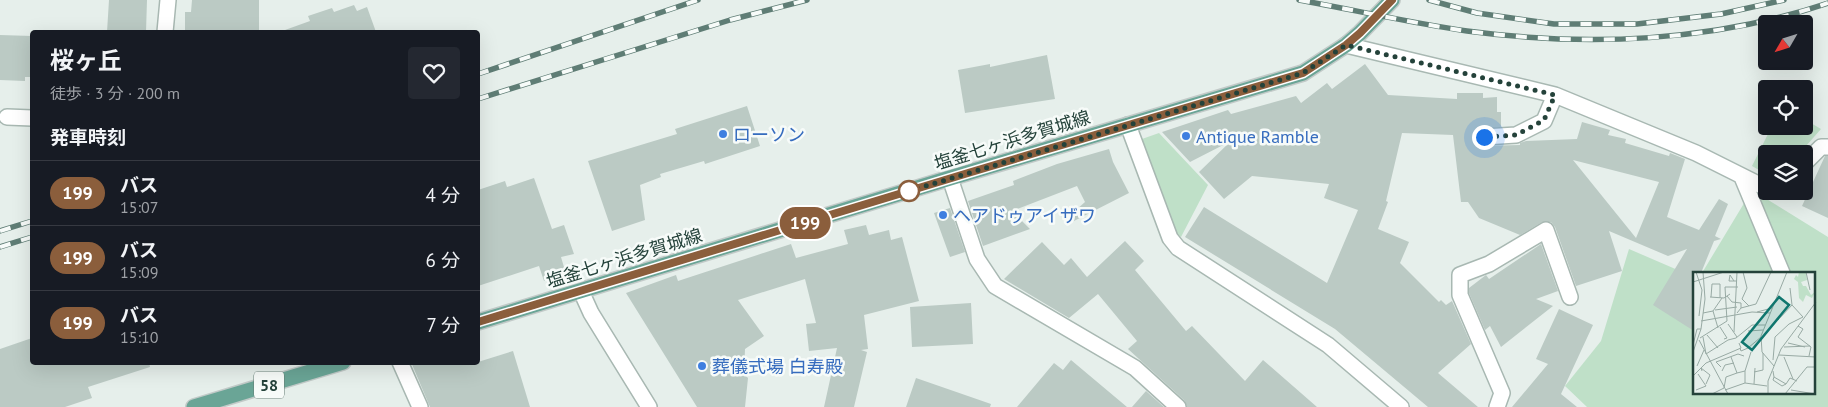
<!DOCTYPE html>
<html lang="ja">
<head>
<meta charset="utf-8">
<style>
	body { margin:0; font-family:"PT Sans","Noto Sans JP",sans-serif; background:#242831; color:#f1f3f6; height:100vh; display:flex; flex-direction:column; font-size:19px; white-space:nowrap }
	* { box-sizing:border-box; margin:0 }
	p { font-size:16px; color:#9ea1a6 }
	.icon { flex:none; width:28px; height:28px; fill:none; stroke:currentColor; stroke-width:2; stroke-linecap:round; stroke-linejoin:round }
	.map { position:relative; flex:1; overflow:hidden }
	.details { position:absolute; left:30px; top:30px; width:450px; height:335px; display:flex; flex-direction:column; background:#171b24; border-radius:5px; box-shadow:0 5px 20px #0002 }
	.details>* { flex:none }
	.badge { padding:0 10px; border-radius:16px; font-size:18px; line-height:32px }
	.needle { width:32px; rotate:231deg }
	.fabs { position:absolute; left:1758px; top:15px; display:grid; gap:10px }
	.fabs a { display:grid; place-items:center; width:55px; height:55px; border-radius:5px; background:#171b24; box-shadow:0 5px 20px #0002; font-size:25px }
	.you { position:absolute; width:25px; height:25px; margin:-12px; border:4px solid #fff; border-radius:50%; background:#1a73e8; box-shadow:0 0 0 8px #1a73e833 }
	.map>.badge { position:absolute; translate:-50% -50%; box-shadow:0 0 0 2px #fff }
	h2 { padding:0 20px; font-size:19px; line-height:45px }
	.round { display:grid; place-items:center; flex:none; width:52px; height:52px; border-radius:5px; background:#242831 }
	.head { display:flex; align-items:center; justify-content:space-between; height:85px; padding:0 20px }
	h1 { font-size:24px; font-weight:700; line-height:38px }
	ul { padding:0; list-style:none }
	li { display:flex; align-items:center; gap:15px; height:65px; padding:0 20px; border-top:1px solid #363941 }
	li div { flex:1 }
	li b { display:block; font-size:19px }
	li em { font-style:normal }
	li .badge { min-width:55px; font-weight:700; text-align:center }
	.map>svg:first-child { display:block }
</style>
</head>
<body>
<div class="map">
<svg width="1828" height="407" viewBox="0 0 1828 407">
	<rect width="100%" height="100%" fill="#e6efeb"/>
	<path fill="#bfe0c8" d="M1804,119l17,10 -22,25h-33v20l-14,-8 20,-40h32z
		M1159,133l49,52 -27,52 -4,-3 -35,-95z
		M1752,190l76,47v170h-241l-22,-21 36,-45 28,-92 65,28v116h120v-120h-112z"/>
	<path fill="#bbcac4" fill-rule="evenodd" d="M109,0h38l-1,32h-39z
		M192,0h67v32h-74v-20h6z
		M354,5l3,6 10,-4 9,25h-90l-1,-2 25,-9 -2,-5 24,-8 2,4z
		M0,35l32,1v41h-7v4l-25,-1z
		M1047,55l8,44 -90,14 -7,-43 32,-6v3z
		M1365,64l23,31 69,4v-6h26v5l14,-1v15h4v15l-23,3 -3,8 5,8 40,-1v-2l6,-2 51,-2 5,-17 28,8 -2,5 18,4 -1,4 44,13 1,-3 15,6 -18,58 32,13 20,-31 9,5 -13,32 6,3 -7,2 -13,32h-7v58l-41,-26 34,-56 -19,7 -59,-25 13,40 -46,15 -21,-59 -4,-5h-9l-22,13 -41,-17 -11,-16h-7l-8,-67 -51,-2 -16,68 2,1 -10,27 31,13 -9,21 39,39 2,-2 5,5 6,-4 19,43 -33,29 40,34h-50l-93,-78 -150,-92 19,-30 123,76 31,-73 -34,-12 5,-14 -77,-8 -28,23 -25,-27 32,-31 -41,21 -28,-30 66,-22 3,4 65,-18 5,7 26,-20 5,6zM1573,160l86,22 -23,56z
		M747,106l13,40 -55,18 -1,-3 -44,13 1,3 -21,8 5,35 -33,11 -24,-70 89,-27 -2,-5z
		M1109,149l4,13 16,31 -59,30 -3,-5 18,-16 -8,-16 -65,25 18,18 -47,17 -15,-45 46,-16 -1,-4 44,-17z
		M1825,156h3v62l-26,-12z
		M534,178l18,51 12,-4 10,29 -13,3 5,17 -22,7 -5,-15 -61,20v-96l27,-9 2,6z
		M950,208l15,44 -15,5 -16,-44z
		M866,225l3,10 20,-5 2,10 11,-3 17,64 -55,14 4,34 -7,1 6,2 -13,55h-30l13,-59 -28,3 -3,-27 10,-1 -11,-44 -67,21 26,36 -19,13 -1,25 4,4 -3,29h-48l-71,-114 50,-18 2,6 113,-37 5,14 52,-14 -4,-14z
		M1125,241l19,20 -9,9 51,61 6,-5 53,55 18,-21 54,47h-130l-3,-7 -56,-51 9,-8 -39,-47 -29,24 -65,-39 38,-37 22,23 7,-7 16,19z
		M1541,244l17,47 -22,8 17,7 -52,41 -11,-21 -5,4 -16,-37v-5l17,-13 3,4z
		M971,303l2,41 -61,3 -2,-40z
		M1559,309l34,16 -32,69 16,13h-65l36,-43 -12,-5z
		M32,338v24h117l1,5 -62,20 4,11 -27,9h-65v-58z
		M513,351l17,56h-100l-19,-45h67z
		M1071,360l56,47h-110l37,-44 9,7z
		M916,378l75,26 -1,3h-84z
		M1146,391l18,16h-32z"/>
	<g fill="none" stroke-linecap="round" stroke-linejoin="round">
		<g stroke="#a8b8b2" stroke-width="18">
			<path id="minor" d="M165,32l3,-32
				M1346,45l209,50 141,58 70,35
				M7,117l25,1
				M1128,125l42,113 8,10 150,97 73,62
				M1484,137l32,-2 28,-14 11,-26
				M1804,164l17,-17h7
				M1742,177l40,96
				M950,178l27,81 18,27 140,82 43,39
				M581,291l10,22 58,94
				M400,362l20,45
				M1497,407l5,-14 -42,-98v-20l29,-11 57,-34 24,67"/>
		</g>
		<g stroke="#c2cac8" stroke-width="18">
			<path id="major" d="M478,322l472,-144 353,-105 43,-28 14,-12 32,-33
				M194,407l149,-45"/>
		</g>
		<use href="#minor" stroke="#fff" stroke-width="15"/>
		<use href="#major" stroke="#6aa596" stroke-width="15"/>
		<g stroke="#5f7d75" stroke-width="5.5">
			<path id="rail" d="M1299,0c56,10 112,23 168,31 120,16 246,11 361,-28
				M1429,0l48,13 77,11h83l84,-10 63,-14
				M478,74l220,-74
				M478,99l252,-79 77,-20
				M0,231l32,-10
				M0,247l32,-10"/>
		</g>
		<use href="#rail" stroke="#f7fbf9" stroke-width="4" stroke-dasharray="11" stroke-linecap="butt"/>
	</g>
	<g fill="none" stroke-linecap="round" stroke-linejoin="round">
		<g stroke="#fff" stroke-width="11">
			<path id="line" d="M478,322l490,-149 335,-100 43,-28 14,-12 32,-33"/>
		</g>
		<use href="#line" stroke="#8b5e3c" stroke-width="8"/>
		<path stroke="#24423a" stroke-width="5" stroke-dasharray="0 9" d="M909,191l394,-118 43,-28 209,50 -11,25 -28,15 -32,2"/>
	</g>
	<g fill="#3f7fe0" stroke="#f7fbf9" stroke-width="2">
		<circle cx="723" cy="134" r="5"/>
		<circle cx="1186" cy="136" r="5"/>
		<circle cx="943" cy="215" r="5"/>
		<circle cx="702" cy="366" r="5"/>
	</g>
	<circle fill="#fff" stroke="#8b5e3c" stroke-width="2.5" cx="909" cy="191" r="10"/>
	<g text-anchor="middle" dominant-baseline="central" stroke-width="5" stroke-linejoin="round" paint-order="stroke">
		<rect fill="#f7fbf9" stroke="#637a73" stroke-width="1" x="254" y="371.5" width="30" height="27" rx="4"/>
		<g font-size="16" font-weight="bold" fill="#24423a">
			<text x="269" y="385">58</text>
		</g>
		<g font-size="18" fill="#366cbe" stroke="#f7fbf9" text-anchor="start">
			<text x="733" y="134">ローソン</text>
			<text x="1196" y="136">Antique Ramble</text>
			<text x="953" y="215">ヘアドゥアイザワ</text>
			<text x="712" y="366">葬儀式場 白寿殿</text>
		</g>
		<g font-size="18" fill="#24423a" stroke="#f7fbf9">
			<text transform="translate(1012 140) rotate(-17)">塩釜七ヶ浜多賀城線</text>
			<text transform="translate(624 258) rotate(-17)">塩釜七ヶ浜多賀城線</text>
		</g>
	</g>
	<g transform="translate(1693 272)">
		<rect width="122" height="122" fill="#e6efeb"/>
		<path d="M106,0l7,1 1,7 -6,2 2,4h3l5,9 4,-3 -3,6 -6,-3 -3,7 -4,-4 -1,-16 -4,-3 2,-4 2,2z" fill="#bfe0c8"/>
		<path fill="none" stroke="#98aaa4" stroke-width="1" d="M3,0l6,18 -3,26M50,0l4,16 -5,11 7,7M113,0l4,18M41,9l-4,-6 -1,6h8M0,10l31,-10M34,24l5,6 9,1v5M17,25l14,1 6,-4M18,25l1,-13h8v14M22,38l22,-3M20,39l5,17M64,40l15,-4M10,41l10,-2 9,-13M44,41l4,-5 15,-4 15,-32M85,48l14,-15M8,49l51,-9 18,1M35,52l9,13M105,54l5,3 -5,8 13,10 -2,9M27,55l7,11 -3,1M55,59l15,-1M41,60l3,-60M14,63l11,13M10,65l3,17 22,-14 8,-2 16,-13h13M7,66l27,-17 -2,-34h13M6,68l29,54M95,71l17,4M0,73l4,-16h4l4,-30 -2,-27M91,75l26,-1M47,76l1,3 7,-3 13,-11M0,80l8,-23M86,83l37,2M38,85l6,16 8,-2v12M91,85l9,22M80,88l2,-23 14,-13 14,-7 -11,-12 -2,-17M4,94l7,-16M81,94l-12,-14 -1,-16 26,-64M28,95l-5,-5 22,-8 6,2M9,99l-1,-3 9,7 -4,9M29,99l3,-6 9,-2M52,99l6,-19M80,99l1,6 12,7 4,-6 7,3M61,100l9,-2v-17M0,104l13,-13 35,-15 -2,-5M81,105l-1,3 9,6 4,-2M61,112l1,-16M3,118l10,-4 -8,-12M32,118l20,-7 22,3M98,118l24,4M19,122l12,-6 2,-11 11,-4M75,122v-13l13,-32 35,-47M92,122l22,-27h9"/>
		<path fill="#0f766e" fill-opacity="0.15" stroke="#0f766e" stroke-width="2.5" d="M86,25l10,8 -37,45 -10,-8z"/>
		<rect width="122" height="122" fill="none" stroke="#24423a" stroke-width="2.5"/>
	</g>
</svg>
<div class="fabs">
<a><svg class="needle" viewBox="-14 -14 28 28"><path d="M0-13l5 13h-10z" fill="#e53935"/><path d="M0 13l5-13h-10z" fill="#9ea1a6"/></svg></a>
<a><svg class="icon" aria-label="locate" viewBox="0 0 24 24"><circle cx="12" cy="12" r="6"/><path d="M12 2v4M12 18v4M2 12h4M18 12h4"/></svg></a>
<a><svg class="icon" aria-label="layers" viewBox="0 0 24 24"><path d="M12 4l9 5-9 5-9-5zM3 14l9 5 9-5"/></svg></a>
</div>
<div class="you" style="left:1484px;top:137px"></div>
<b class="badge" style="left:805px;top:223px;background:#8b5e3c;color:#fff">199</b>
<section class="details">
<div class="head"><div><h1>桜ヶ丘</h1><p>徒歩 · 3 分 · 200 m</p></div><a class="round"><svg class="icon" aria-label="heart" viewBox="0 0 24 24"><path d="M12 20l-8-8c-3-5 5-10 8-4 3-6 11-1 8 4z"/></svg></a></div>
<h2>発車時刻</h2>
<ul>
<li><span class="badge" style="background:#8b5e3c;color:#fff">199</span><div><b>バス</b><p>15:07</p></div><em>4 分</em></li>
<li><span class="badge" style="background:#8b5e3c;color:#fff">199</span><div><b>バス</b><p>15:09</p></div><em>6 分</em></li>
<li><span class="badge" style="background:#8b5e3c;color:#fff">199</span><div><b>バス</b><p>15:10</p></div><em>7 分</em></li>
</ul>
</section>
</div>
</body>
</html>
